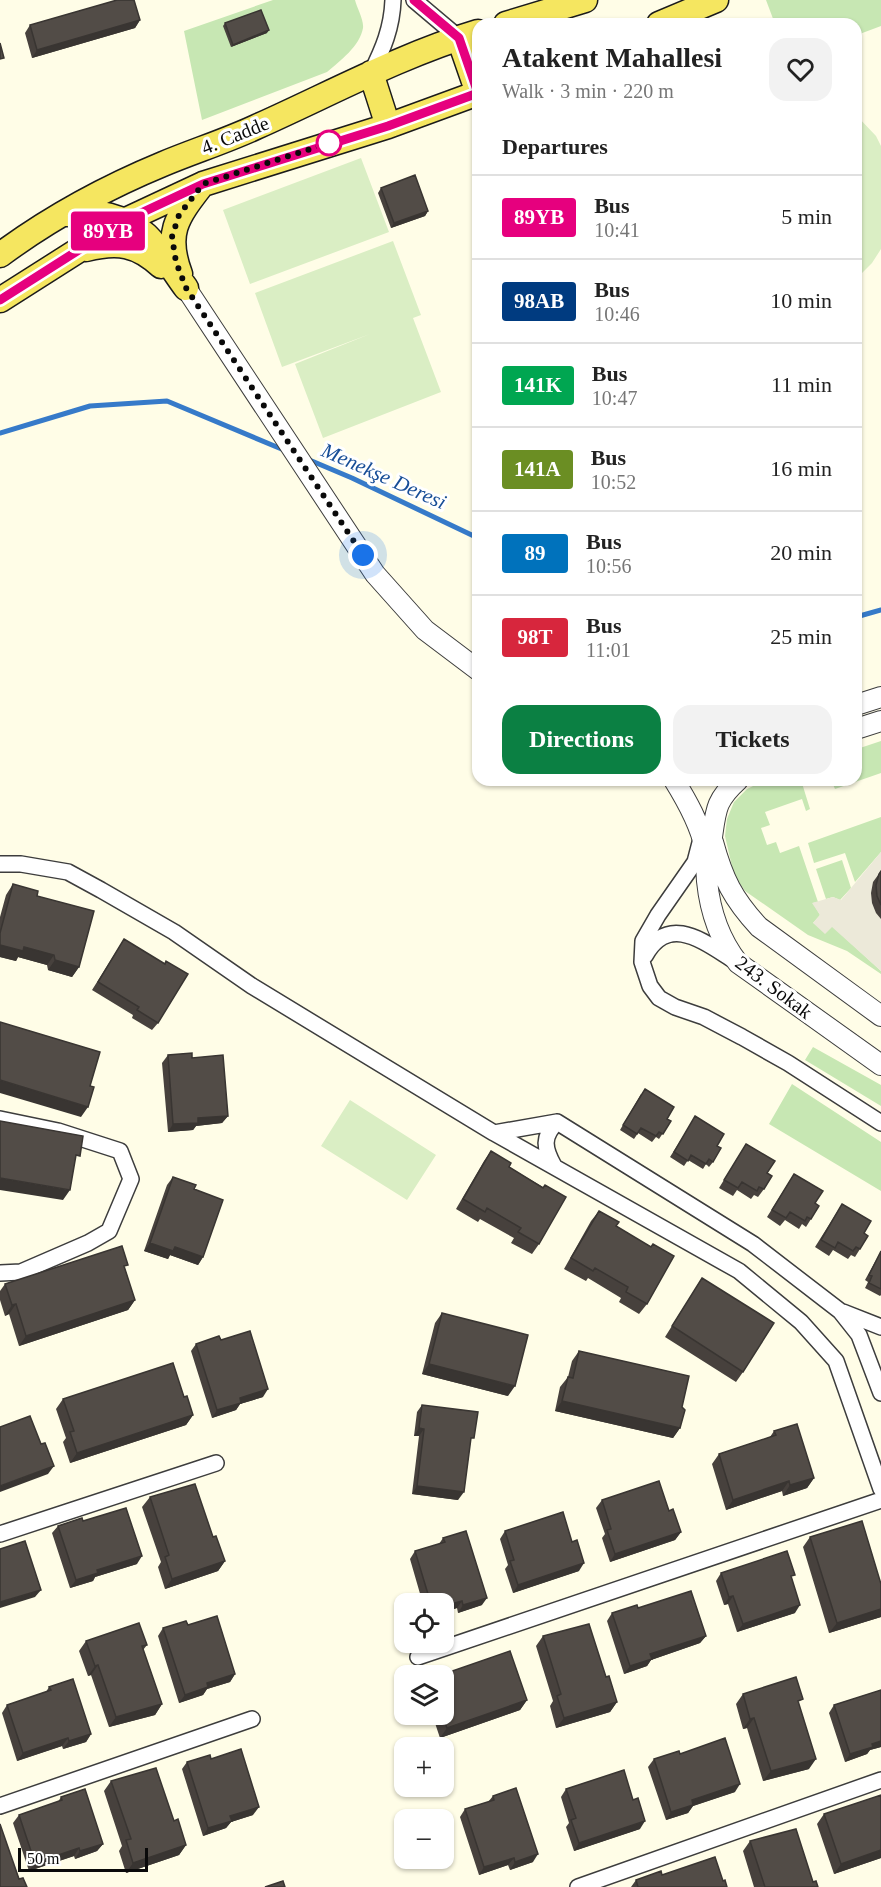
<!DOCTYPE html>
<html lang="en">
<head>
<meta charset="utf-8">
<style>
	body { margin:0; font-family:Georgia,serif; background:#f2f2f2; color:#222; height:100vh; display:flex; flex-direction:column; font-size:22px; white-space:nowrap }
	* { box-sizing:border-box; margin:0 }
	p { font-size:20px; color:#767676 }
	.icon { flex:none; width:33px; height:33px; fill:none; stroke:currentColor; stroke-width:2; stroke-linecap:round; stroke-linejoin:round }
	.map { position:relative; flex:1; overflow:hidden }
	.details { position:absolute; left:472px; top:18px; width:390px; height:768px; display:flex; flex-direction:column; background:#fff; border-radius:18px; box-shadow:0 2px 4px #0004 }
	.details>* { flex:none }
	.badge { padding:0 12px; border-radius:4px; font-size:21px; line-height:39px }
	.fabs { position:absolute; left:394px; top:1593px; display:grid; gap:12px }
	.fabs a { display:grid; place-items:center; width:60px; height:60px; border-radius:12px; background:#fff; box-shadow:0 2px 4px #0004; font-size:30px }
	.scale { position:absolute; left:18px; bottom:15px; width:130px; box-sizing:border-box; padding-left:6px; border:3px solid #0a0a0a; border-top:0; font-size:16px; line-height:21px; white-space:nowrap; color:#0a0a0a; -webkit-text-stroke:4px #fff; paint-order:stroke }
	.you { position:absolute; width:30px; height:30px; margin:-15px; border:4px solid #fff; border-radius:50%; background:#1a73e8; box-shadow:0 0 0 9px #1a73e833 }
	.map>.badge { position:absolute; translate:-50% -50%; box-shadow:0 0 0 3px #fff }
	h2 { padding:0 30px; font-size:22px; line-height:54px }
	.round { display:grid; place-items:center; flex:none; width:63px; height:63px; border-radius:18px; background:#f2f2f2 }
	.headline { display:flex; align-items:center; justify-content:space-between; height:102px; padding:0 30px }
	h1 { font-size:28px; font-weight:700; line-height:45px }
	.button { display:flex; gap:12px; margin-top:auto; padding:12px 30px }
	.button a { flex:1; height:69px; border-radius:18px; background:#0b8043; color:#fff; font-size:24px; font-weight:700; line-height:69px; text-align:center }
	.button a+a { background:#f2f2f2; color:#222 }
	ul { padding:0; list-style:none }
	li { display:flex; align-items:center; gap:18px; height:84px; padding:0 30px; border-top:2px solid #e0e0e0 }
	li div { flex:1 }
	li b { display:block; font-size:22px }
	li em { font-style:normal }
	li .badge { min-width:66px; font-weight:700; text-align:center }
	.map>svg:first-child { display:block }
</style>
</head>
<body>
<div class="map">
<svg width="881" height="1887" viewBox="0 0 881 1887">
	<rect width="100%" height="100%" fill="#fffde7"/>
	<path fill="#c7e7b3" d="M273,0h82c2,8 9,20 8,28 -3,18 -23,33 -36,44l-125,48 -18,-89z
		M766,0h115v26l-24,9 -1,-11h-81z
		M881,741v32l-46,16 -4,-9h25l1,-31z
		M765,780h36l9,29 -4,2 -4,-12 -37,13 5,13 -9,3 6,17 9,-3 4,11 19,-7 19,56 -5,1 7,12 -7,8 19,3 49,45v3l-34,-23 -39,-16 -63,-44 -11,-16 -9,-39 2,-17 7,-17 13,-13z
		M881,817v35l-26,30 -10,-29 -31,10 -6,-20z
		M842,860l9,28 -11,12 -7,-3 -7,2 -10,-30z
		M813,1047l68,38v21l-76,-46z
		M792,1084l89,58v49l-112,-67z"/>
	<path fill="#daeec4" d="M857,116l19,20 5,10v103l-9,14 -15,15z
		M361,158l28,74 -139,52 -27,-74z
		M393,241l28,74 -8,3 28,74 -118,46 -28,-74 75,-30 -88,33 -27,-74z
		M350,1100l86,55 -29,45 -86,-54z"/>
	<path fill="#ece9d9" d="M881,852v119l-49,-44 -7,7 -12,-11 7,-8 -8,-12 21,-6 8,3z"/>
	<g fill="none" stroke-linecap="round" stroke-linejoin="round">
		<path stroke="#367ac9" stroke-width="5" d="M0,433l90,-27 77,-5 117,49
			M307,459l45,19 126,60
			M856,617l25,-7"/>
		<g stroke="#3d3d3d" stroke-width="18">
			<path id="minor" d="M414,0l45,38
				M371,73c12,-24 21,-45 22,-73
				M701,839l-6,23 -37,53 -15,26 -1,21 8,24 9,12 16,9 29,10 38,20 46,26 93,60
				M0,864h21l47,8 33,18 73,42 78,54 242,147 245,138 62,51 35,39 45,128
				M645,956c24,-44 60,-13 90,5
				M0,1119l58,12 62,20 11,28 -22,52 -21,12 -67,29 -21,1
				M494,1133l63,-11 196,122 87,67 19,24 22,58
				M554,1166c-10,-18 -12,-29 3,-44
				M843,1312l38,15
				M0,1534l216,-71
				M418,1657l463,-157
				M0,1806l252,-87
				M578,1887l303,-107"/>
		</g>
		<g stroke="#3d3d3d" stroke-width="22">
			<path id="tertiary" d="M186,288l189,286 50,56 53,40
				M856,705l25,-8
				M856,729l25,-8
				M674,780c13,21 26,44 31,68 2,11 1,22 2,33 3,30 13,59 31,82l143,102
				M712,837c4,-28 4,-37 26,-57
				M713,842c10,37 20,57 46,85l122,89"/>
		</g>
		<g stroke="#1b1b1b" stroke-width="27">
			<path id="primary" d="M506,24l79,-24
				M659,24l57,-24
				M459,38l19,55
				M371,73l17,53
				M67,214c28,-5 58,2 79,21 14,13 28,37 40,53
				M86,249c32,-8 51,-5 75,17
				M0,255c50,-37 105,-67 163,-91 31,-13 63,-23 93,-37 74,-33 145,-72 222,-95
				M180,274c-15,-40 -4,-56 21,-88
				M0,300l126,-80 77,-36 185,-58 90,-33"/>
		</g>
		<use href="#minor" stroke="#fff" stroke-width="15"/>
		<use href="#tertiary" stroke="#fff" stroke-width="20"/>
		<use href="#primary" stroke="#f5e660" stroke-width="24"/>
	</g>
	<path fill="#47413d" d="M140,20l-5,8 -103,30 -7,-25 5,-8z
		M225,23l42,10 -36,14 -8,-21z
		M381,188l47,23 -3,5 -34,12 -13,-35z
		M881,871v48l-5,-6 -4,-10 -1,-10 2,-11z
		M13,884l24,12 42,71 -7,10 -24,-7 -1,-5 -29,-8 -2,4 -16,-4v-40l6,-22z
		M124,939l34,84 -6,7 -20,-12 1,-3 -41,-25z
		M168,1055l24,3 36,58 -6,7 -26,3 -3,4 -25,2 -6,-69z
		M641,1094l26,25 4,2 -12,18 -3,-2 -4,5 -14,-9 -4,6 -14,-9z
		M692,1122l25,24 -4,16 -4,5 -3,-3 -3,5 -15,-9 -4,6 -14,-9z
		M746,1144l21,29 -3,16 -6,8 -4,-2 -3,4 -14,-9 -4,6 -14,-8z
		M491,1151l18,16 34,20 -4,57 -7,10 -21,-11 3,-5 -34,-19 -2,3 -22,-13 28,-48z
		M794,1174l21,29 -4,16 -5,8 -4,-3 -3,5 -14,-9 -5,6 -13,-9z
		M173,1177l21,12 9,68 -5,8 -28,-10 -2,4 -24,-8 23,-66z
		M842,1204l22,29 -4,16 -5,8 -4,-2 -3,4 -15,-9 -4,6 -14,-9z
		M599,1211l17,15 31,78 -8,10 -20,-12 2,-4 -33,-20 -2,3 -22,-12 27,-48z
		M881,1251v44l-1,1 -15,-8 3,-6 -3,-2z
		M125,1269l10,31 -7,10 -109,36 -10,-32 -4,2 -5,-16v-9l5,-7z
		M702,1278l41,94 -7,10 -71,-45z
		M442,1313l66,83 -86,-22 13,-51z
		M221,1340l42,57 -23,7 -4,6 -24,8 -21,-67 5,-7z
		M579,1351l103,56 -2,21 -7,10 -118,-27 5,-24 8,-10 4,-16z
		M184,1397l9,18 -7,10 -116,38 -7,-21 3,-4 -10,-29 7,-10z
		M422,1405l48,39 -12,56 -46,-6 7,-58h-5l3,-24z
		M774,1431l40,47 -7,10 -24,8 -1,-5 -56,19 -14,-46 7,-10 51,-17z
		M150,1497l63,40 12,24 -7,10 -53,18 -7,-22 3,-5 -19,-55z
		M602,1500l67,11 12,21 -6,8 -65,22 -8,-24 3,-4 -9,-26z
		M83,1521l54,43 -42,13 -2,4 -23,7 -18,-55 6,-7z
		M505,1531l74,40 -66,22 -8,-24 3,-4 -8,-26z
		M810,1537l71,47v33l-52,16 -26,-86z
		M443,1538l39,67 -24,8 -1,-5 -13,4v-8h-21l-13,-45 5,-8 24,-7z
		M721,1573l71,6 3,34 -58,19 -9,-28 -4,1 -8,-24z
		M638,1608l68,28 -6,7 -49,17 -4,6 -23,8 -17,-53 5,-8z
		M188,1625l47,49 -5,8 -23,7 -4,6 -24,8 -21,-67 5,-8z
		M543,1636l63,41 11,25 -7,10 -54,16 -6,-22 3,-5 -17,-55z
		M86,1641l61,4 -4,5 19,54 -7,11 -46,12 -18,-52 -3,1 -9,-25z
		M49,1687l42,47 -5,8 -23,7 -1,-3 -45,15 -15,-48 5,-8 39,-13z
		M881,1690v57l-11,3 -3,4 -22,8 -16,-49 5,-8z
		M743,1694l56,10 10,65 -46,12 -16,-53 -4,1 -7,-25z
		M527,1700l-7,10 -80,28 -8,-24h12z
		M680,1754l55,38 -42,14 -5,7 -22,7 -18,-53 6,-8z
		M211,1759l42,56 -22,7 -5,6 -23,8 -21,-67 5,-7z
		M111,1781l63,40 12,24 -7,10 -53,18 -7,-22 3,-5 -18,-55z
		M566,1789l74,40 -66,22 -8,-24 3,-4 -8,-26z
		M493,1796l40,66 -23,8 -2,-5 -29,10 -19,-58 5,-8 23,-7z
		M61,1797l42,47 -6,7 -22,8 -1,-3 -45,15 -16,-48 6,-8 39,-13z
		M824,1814l57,44 -47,16 -17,-50z
		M750,1841l63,41 5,5h-64l-11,-36z
		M662,1875l61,6 4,6h-96l5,-7z"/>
	<path fill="#393532" d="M140,20l-5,8 -103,30 5,-8z
		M269,30l-2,3 -36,14 2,-2z
		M428,211l-3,5 -34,12 3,-5z
		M0,945l24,2 30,8 -7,10 -29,-8 -2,4 -16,-4z
		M55,960l24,7 -7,10 -24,-7z
		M0,1080l88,27 -7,10 -81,-24z
		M228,1116l-6,7 -26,3 -3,4 -25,2 5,-8 25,-6z
		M0,1178l70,12 -7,10 -63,-10z
		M150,1243l25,4 28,10 -5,8 -28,-10 -2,4 -24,-8z
		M135,1300l-7,10 -109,36 7,-10z
		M16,1304l-7,10 -4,2 7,-11z
		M429,1364l86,22 -7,10 -86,-22z
		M268,1389l-5,8 -23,7 -4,6 -24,8 5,-8 23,-12z
		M562,1401l118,27 -7,10 -118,-27z
		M193,1415l-7,10 -116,38 7,-10z
		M419,1428l5,1 -5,7h-5z
		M54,1466l-6,8 -48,18v-6z
		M814,1478l-7,10 -24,8 7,-11z
		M789,1481l-7,10 -56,19 7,-10z
		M417,1486l47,6 -6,8 -46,-6z
		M681,1532l-6,8 -65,22 5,-8z
		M142,1556l-5,8 -42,13 -2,4 -23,7 6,-8 21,-10z
		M225,1561l-7,10 -53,18 7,-10z
		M584,1563l-5,8 -66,22 5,-8z
		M41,1590l-6,7 -35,11v-6z
		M733,1596l-5,8 -4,1 5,-8z
		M487,1598l-5,7 -24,8 5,-8z
		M462,1601l-5,7 -13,4v-6z
		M800,1605l-5,8 -58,19 6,-8z
		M881,1609v8l-52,16 8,-10z
		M706,1636l-6,7 -49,17 -4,6 -23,8 6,-8 20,-12z
		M98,1665l-7,10 -3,1 7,-10z
		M235,1674l-5,8 -23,7 -4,6 -24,8 6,-8 22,-12z
		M527,1700l-7,10 -80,28 7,-10z
		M617,1702l-7,10 -54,16 8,-10z
		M162,1704l-7,11 -46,12 7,-10z
		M754,1718l-7,10 -4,1 7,-10z
		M91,1734l-5,8 -23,7 6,-8z
		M68,1738l-6,8 -45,15 6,-8z
		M881,1741v6l-11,3 -3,4 -22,8 5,-8 22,-10z
		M816,1759l-7,10 -46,12 8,-10z
		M740,1784l-5,8 -42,14 -5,7 -22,7 5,-8 21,-12z
		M259,1807l-6,8 -22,7 -5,6 -23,8 5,-8 22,-12z
		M645,1821l-5,8 -66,22 5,-8z
		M103,1844l-6,7 -22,8 5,-8z
		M186,1845l-7,10 -53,18 7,-10z
		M79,1848l-5,8 -45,15 6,-8z
		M881,1850v8l-47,16 7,-10z
		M538,1854l-5,8 -23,8 5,-8z
		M514,1858l-6,7 -29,10 5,-8z"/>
	<path fill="#524c47" stroke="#393532" stroke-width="1.5" d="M117,0h17l6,20 -103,30 -7,-25z
		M261,10l8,20 -36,15 -8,-22z
		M0,43l4,15 -4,1z
		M415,175l13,36 -34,12 -13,-35z
		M881,871v34l-4,-9 -1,-11 3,-11z
		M13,884l25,7 -1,5 57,15 -15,56 -24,-7 -1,-5 -30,-8 -1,4 -23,-6v-12z
		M124,939l41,25 1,-3 22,13 -30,49 -21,-13 2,-3 -41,-25z
		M0,1022l100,30 -10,34 4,1 -6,20 -88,-27z
		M192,1053v5l31,-3 5,61 -30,2v5l-25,1 -5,-69z
		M645,1089l29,18 -7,12 4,2 -8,13 -4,-2 -3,4 -15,-8 -4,6 -14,-9z
		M695,1116l29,18 -7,12 4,2 -8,14 -4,-3 -3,5 -15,-9 -3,6 -14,-9z
		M0,1121l83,15 -3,20 -4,-1 -6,35 -70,-12z
		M746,1144l29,17 -8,12 5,3 -8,13 -5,-2 -2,4 -15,-9 -4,6 -14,-8z
		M491,1151l20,12 -2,4 34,21 2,-3 21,12 -27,47 -21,-12 3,-4 -34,-20 -2,4 -22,-13z
		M794,1174l29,17 -8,12 4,3 -8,13 -4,-2 -2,4 -15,-9 -4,6 -14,-8z
		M173,1177l23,8 -2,4 29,11 -20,57 -28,-10 -2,4 -23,-8z
		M842,1204l29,17 -7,12 4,3 -8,13 -4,-2 -3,4 -15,-9 -3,6 -14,-8z
		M599,1211l20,11 -3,4 35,21 2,-3 21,12 -27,48 -21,-12 2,-5 -33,-19 -2,3 -22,-13z
		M122,1246l6,19 -4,1 11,34 -109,36 -10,-32 -4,1 -7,-21z
		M881,1251v38l-12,-6 3,-7 -3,-1z
		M702,1278l72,45 -31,49 -71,-46z
		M442,1313l86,22 -13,51 -86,-22z
		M250,1331l18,58 -28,9 1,5 -24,7 -21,-66 23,-8 2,4z
		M579,1351l110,25 -7,31 3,3 -5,18 -118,-27 6,-24 5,1z
		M173,1363l11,34 3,-1 6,19 -116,38 -7,-21 4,-1 -11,-32z
		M422,1405l56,7 -4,26h-3l-7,54 -47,-6 7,-57 -5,-1z
		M30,1416l11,28 4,-1 9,23 -54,20v-59z
		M797,1424l17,54 -24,7 -1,-4 -56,19 -14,-46 57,-19 -2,-4z
		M659,1481l10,30 4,-2 8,23 -66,22 -8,-24 4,-1 -9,-29z
		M195,1484l18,53 3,-1 9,25 -53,18 -7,-22 4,-2 -19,-58z
		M126,1508l16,48 -45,14 1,3 -22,7 -18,-54 24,-8 1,3z
		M563,1512l9,30 5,-2 7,23 -66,22 -8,-24 4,-1 -9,-29z
		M862,1521l19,63v25l-44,14 -27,-86z
		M466,1531l21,67 -24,7 -1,-4 -18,5v-2h-13l-16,-53 30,-9 -2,-4z
		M25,1541l16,49 -41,12v-53z
		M787,1551l8,24 -4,1 9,29 -57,19 -10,-28 -4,1 -8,-24z
		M691,1591l15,45 -56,18 2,5 -22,7 -18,-53 25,-8 1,3z
		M217,1616l18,58 -28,9 1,4 -23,8 -22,-67 23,-7 2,4z
		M139,1623l8,22 -5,1 20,58 -46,13 -18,-52 -3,1 -9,-25z
		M589,1624l17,53 3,-1 8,26 -53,16 -7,-22 4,-2 -18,-58z
		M510,1651l17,49 -80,28 -5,-14h2v-38h-6z
		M796,1677l7,22 -5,2 18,58 -45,12 -17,-53 -4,1 -7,-25z
		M73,1679l18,55 -22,7 -1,-3 -45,15 -16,-48 44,-15 -2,-3z
		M881,1690v51l-9,3 1,3 -23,7 -16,-49z
		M725,1738l15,46 -48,16 1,5 -22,7 -17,-53 25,-8 1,3z
		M241,1749l18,58 -29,9 2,5 -24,7 -21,-66 23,-7 1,4z
		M156,1768l18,53 4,-2 8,26 -53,18 -7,-23 5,-1 -20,-58z
		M624,1770l9,30 5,-2 7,23 -66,22 -8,-23 5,-2 -10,-29z
		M516,1788l22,66 -23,8 -1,-4 -30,9 -19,-58 29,-9 -1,-4z
		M85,1789l18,55 -23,7 -1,-3 -44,15 -16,-48 43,-15 -1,-3z
		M881,1795v55l-40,14 -17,-50z
		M0,1824l19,55 4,-1 4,9h-27z
		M796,1829l17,53 3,-1 2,6h-53l-15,-46z
		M715,1857l8,24 2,-1 2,7h-89l-2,-7 25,-9 1,4z
		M283,1881l2,6h-20z"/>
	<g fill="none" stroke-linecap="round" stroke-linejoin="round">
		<g stroke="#fff" stroke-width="14">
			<path id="line" d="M0,300l126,-80 77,-36 185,-58 90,-33 -19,-55 -45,-38"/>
		</g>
		<use href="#line" stroke="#e6007e" stroke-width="9"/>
		<path stroke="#0a0a0a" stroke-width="6" stroke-dasharray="0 10.8" d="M329,143l-126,41 -24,31 -7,22 4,25 10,26 177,267"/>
	</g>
	<circle fill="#fff" stroke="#e6007e" stroke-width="3" cx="329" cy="143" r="12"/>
	<g text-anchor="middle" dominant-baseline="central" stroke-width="6" stroke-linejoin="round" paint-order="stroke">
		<g font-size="20" fill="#0a0a0a" stroke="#fff">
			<text transform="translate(235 135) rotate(-22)">4. Cadde</text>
			<text transform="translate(774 987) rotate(37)">243. Sokak</text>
		</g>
		<g font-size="21" font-style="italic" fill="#184e97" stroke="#fff">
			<text transform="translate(384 476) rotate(24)">Menekşe Deresi</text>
		</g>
	</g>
</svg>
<div class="fabs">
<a><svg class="icon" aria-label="locate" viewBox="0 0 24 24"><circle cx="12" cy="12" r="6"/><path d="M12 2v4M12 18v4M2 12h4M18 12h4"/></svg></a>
<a><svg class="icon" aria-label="layers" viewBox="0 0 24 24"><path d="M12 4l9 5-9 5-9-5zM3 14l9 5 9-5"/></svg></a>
<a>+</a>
<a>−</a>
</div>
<div class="scale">50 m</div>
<div class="you" style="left:363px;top:555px"></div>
<b class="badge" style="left:108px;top:231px;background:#e6007e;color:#fff">89YB</b>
<section class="details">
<div class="headline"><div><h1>Atakent Mahallesi</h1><p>Walk · 3 min · 220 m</p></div><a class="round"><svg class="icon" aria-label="heart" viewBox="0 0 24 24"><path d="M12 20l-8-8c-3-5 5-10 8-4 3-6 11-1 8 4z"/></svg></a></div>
<h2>Departures</h2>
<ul>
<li><span class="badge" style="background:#e6007e;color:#fff">89YB</span><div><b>Bus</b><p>10:41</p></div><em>5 min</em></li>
<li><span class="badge" style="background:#003b80;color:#fff">98AB</span><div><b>Bus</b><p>10:46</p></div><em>10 min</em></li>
<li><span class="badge" style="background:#00a651;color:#fff">141K</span><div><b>Bus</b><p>10:47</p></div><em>11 min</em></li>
<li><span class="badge" style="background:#6b8e23;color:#fff">141A</span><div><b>Bus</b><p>10:52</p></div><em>16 min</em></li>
<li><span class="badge" style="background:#0072bc;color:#fff">89</span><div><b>Bus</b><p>10:56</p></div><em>20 min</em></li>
<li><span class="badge" style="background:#d7263d;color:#fff">98T</span><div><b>Bus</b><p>11:01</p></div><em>25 min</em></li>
</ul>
<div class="button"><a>Directions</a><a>Tickets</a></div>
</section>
</div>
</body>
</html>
